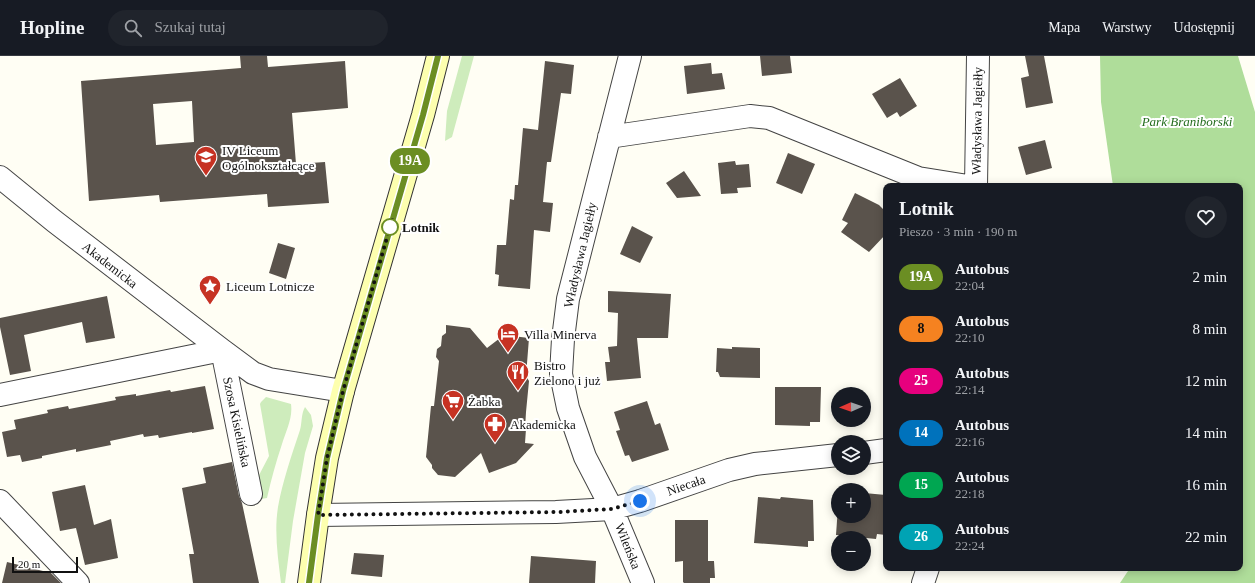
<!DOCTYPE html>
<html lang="pl">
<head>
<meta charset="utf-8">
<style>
	body { margin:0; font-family:"Times New Roman",serif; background:#20242c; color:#f1f3f6; height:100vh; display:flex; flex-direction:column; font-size:15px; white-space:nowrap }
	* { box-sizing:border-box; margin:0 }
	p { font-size:13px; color:#9ea1a6 }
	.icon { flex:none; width:22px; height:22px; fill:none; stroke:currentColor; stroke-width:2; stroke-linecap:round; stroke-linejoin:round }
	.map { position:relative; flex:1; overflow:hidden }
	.drawer { position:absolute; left:883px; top:127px; width:360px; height:388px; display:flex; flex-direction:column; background:#171b24; border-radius:8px; box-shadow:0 2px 10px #0003 }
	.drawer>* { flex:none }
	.badge { padding:0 8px; border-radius:13px; font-size:14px; line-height:26px }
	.needle { width:26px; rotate:268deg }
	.buttons { position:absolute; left:831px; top:331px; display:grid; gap:8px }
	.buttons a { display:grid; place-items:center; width:40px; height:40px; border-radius:50%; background:#171b24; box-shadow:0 2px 10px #0003; font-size:20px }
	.scale { position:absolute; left:12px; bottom:10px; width:66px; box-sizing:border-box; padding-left:4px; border:2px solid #111; border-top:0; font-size:11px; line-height:14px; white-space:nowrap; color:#111; -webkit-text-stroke:3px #fff; paint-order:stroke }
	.you { position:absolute; width:20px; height:20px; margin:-10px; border:3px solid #fff; border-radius:50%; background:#1a73e8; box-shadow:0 0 0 6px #1a73e833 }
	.map>.badge { position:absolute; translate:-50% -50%; box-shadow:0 0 0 2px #fff }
	.round { display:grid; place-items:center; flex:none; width:42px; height:42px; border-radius:21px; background:#20242c }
	.headline { display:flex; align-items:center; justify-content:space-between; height:68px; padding:0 16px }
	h1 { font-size:19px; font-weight:700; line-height:30px }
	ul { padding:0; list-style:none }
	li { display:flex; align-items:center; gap:12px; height:52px; padding:0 16px }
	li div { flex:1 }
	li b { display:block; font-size:15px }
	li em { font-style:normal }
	li .badge { min-width:44px; font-weight:700; text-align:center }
	header { display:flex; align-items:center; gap:24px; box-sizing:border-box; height:56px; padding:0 20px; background:#171b24; border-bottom:1px solid #363941 }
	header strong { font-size:19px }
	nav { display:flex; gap:22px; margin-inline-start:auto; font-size:14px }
	.search { width:280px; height:36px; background:#20242c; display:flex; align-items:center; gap:10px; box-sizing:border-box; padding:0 14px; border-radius:22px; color:#9ea1a6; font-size:15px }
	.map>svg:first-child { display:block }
</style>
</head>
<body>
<header>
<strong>Hopline</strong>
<div class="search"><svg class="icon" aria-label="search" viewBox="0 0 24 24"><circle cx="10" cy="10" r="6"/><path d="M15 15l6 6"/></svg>Szukaj tutaj</div>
<nav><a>Mapa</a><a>Warstwy</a><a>Udostępnij</a></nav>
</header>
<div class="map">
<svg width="1255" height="527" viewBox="0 0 1255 527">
	<rect width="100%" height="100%" fill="#fffef4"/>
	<path fill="#ceecbc" d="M462,0h12l-22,81 -7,4 2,-30z
		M266,341l25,7c2,14 -5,27 -9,40 -6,18 -11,36 -15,54l-6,1 -4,-20 12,-23 -9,-52 1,-2z
		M305,351l6,8 2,11 -8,27 -12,68 -8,62h-4c-3,-25 -7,-51 -3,-76 4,-24 14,-53 22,-77 2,-7 1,-16 5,-23z"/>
	<path fill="#afdd9a" d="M1100,0h138l17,56v471h-135l10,-15h110v-382h-127l-12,-84z"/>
	<path fill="#5a534c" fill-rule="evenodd" d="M240,0h27l1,11 77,-6 3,47 -56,5 4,51 29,-2 4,41 -61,4 -1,-13 -107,8 -1,-7 -70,6 -8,-120 160,-13zM192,45l2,41 -38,3 -3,-41z
		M760,0h30l2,17 -30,3z
		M1025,0h19l9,47 -27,5 -5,-30 8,-2z
		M545,5l29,4 -3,29 -10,-1 -10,69h-4l-4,40 10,1 -3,29 -16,-2 -4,59 -32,-3 1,-11 -4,-1 2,-29h9l4,-46 4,1 1,-15h3l5,-57 15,2z
		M711,7l1,11 10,-1 3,16 -38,5 -3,-28z
		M900,22l17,28 -17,11 -3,-5 -10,6 -15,-24z
		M1045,84l7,28 -26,7 -8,-28z
		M788,97l27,11 -13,30 -26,-11z
		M735,105l1,4 13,-1 2,23 -14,1 1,5 -17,1 -3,-31z
		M684,115l17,25 -24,2 -11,-15z
		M855,137l24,12 7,7v22l-17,18 -28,-20 7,-9 -6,-3z
		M632,170l21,11 -13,26 -20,-9z
		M278,187l17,5 -9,31 -17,-6z
		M608,235l63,3 -3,44h-31l4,40 -34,3 -2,-19h5l-2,-15 9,-1 1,-33 -10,-1z
		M107,240l8,42 -29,5 -4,-21 -58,13 7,36 -21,4 -10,-48v-9z
		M446,269l24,3 17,20 17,-13 25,3 -3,38 3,5 -3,31 -1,17h1l-1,14 9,1 -18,19 -27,10 -8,-20 -26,24 -17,-2 -6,-7v-3l-6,-8 5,-51h3l5,-45 -3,-4 1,-8 4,-3 1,-10 4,-3z
		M732,291l28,1v30l-40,-1 -2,-5h-2l1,-24 15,1z
		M205,330l9,43 -22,4v-1l-33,6 -1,-3 -14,2 -1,-3 -33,7 1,4 -35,7v-3l-34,7v2l-20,4 -2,-7 -13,2 -5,-25 14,-3 -2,-9 34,-7 -1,-3 21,-4 1,3 47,-9 -1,-3 21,-3v2l34,-6 1,2z
		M775,331h46l-1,35h-10v4l-35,-1z
		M647,345l8,24 5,-2 9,27 -37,12 -3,-7 -4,1 -9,-25 4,-1 -6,-18z
		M232,406l7,34 3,7 17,80h-66l-4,-29h5l-12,-66 24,-5 -3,-15z
		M85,429l9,40 17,-6 7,39 -33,7 -9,-37 -16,3 -8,-39z
		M864,437l22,2v40l-9,-1 -1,5 -40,-4 2,-28v9h26z
		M758,441l22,2 1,-2 32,3 1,41h-6v6l-54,-4z
		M675,464h33v41h6l1,17h-5v5h-26l-1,-1v-21l-8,1z
		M354,497l30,2 -2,22 -31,-3z
		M531,500l65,5 -1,22h-66z
		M7,506l44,11 10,10h-59z"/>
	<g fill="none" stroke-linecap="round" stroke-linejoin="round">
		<g stroke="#444" stroke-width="24">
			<path id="street" d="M630,0l-62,243 -5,40 -2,35 7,34 17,49 27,52 31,74
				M609,81l141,-21 19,2 149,60 50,8
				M0,121l54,44 168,129 31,23 16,6 74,12
				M976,130l2,-130
				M0,339l222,-45 29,144
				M864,397l22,-3
				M0,445l78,82
				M318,459l238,-3 56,-3 28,-8 89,-31 26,-6 83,-9
				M923,527l5,-15"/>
		</g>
		<g stroke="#333" stroke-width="24">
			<path id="secondary" d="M309,527l9,-68 9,-57 16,-67 80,-276 15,-59"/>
		</g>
		<use href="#street" stroke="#fff" stroke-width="22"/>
		<use href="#secondary" stroke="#fdffaf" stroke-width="22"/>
	</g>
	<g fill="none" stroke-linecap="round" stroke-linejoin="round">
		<g stroke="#fff" stroke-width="9">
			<path id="line" d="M309,527l9,-68 9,-57 16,-67 80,-276 15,-59"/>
		</g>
		<use href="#line" stroke="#6b8e23" stroke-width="6"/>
		<path stroke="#111" stroke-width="4" stroke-dasharray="0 7.2" d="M390,171l2,-7 -49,171 -16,67 -9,57 241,-3 53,-3 28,-8"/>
	</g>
	<defs>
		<g id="school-pin" transform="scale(1.15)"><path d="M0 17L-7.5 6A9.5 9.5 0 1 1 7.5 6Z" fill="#c63223" stroke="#fff"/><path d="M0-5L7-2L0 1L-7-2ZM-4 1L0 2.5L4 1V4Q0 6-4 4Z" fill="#fff"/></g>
		<g id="sight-pin" transform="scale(1.15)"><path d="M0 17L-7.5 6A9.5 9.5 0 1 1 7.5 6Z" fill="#c63223" stroke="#fff"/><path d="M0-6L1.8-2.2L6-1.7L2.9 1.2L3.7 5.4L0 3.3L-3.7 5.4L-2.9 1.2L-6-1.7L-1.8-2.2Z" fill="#fff"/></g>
		<g id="hotel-pin" transform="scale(1.15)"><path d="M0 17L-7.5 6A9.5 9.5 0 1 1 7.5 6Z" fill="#c63223" stroke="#fff"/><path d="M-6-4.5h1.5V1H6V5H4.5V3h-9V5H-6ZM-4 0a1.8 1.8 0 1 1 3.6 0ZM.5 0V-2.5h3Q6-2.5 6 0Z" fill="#fff"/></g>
		<g id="restaurant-pin" transform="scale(1.15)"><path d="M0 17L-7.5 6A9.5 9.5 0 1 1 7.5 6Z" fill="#c63223" stroke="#fff"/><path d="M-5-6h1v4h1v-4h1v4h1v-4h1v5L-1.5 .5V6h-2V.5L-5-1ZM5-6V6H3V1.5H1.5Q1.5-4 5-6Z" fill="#fff"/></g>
		<g id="supermarket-pin" transform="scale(1.15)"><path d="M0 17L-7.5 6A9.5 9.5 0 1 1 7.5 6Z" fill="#c63223" stroke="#fff"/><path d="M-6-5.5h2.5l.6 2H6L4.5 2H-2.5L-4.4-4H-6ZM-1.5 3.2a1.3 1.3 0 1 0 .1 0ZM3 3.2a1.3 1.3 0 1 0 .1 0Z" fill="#fff"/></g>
		<g id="pharmacy-pin" transform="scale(1.15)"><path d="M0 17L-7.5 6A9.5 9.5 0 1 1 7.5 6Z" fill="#c63223" stroke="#fff"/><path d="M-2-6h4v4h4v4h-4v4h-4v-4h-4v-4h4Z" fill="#fff"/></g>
	</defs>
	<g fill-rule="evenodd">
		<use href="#school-pin" x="206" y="101"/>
		<use href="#sight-pin" x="210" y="230"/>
		<use href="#hotel-pin" x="508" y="278"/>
		<use href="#restaurant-pin" x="518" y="316"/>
		<use href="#supermarket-pin" x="453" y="345"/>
		<use href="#pharmacy-pin" x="495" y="368"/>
	</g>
	<circle fill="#fff" stroke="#6b8e23" stroke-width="2" cx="390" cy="171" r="8"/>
	<g text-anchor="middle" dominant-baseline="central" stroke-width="4" stroke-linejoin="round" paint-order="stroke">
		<g font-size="13" fill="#111" stroke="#fff">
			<text transform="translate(977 65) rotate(-89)">Władysława Jagiełły</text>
			<text transform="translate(580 199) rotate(-77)">Władysława Jagiełły</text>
			<text transform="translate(110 209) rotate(38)">Akademicka</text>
			<text transform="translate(237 366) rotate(78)">Szosa Kisielińska</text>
			<text transform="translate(686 429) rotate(-19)">Niecała</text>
			<text transform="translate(628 490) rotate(68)">Wileńska</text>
		</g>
		<g font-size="13" font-style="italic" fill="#236c1d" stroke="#fff">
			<text x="1187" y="65">Park Braniborski</text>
		</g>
		<g font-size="13" fill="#111" stroke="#fff" text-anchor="start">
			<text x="222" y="94">IV Liceum<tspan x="222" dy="15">Ogólnokształcące</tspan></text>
			<text x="226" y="230">Liceum Lotnicze</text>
			<text x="524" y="278">Villa Minerva</text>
			<text x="534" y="309">Bistro<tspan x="534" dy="15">Zielono i już</tspan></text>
			<text x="468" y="345">Żabka</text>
			<text x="510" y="368">Akademicka</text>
		</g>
		<g font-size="13" font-weight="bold" fill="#111" stroke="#fff" text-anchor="start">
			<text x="402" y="171">Lotnik</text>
		</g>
	</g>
</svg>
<div class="buttons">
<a><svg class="needle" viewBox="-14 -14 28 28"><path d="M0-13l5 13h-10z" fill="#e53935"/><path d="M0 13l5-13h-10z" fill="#9ea1a6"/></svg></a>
<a><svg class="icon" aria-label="layers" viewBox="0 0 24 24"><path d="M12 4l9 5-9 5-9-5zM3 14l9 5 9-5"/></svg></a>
<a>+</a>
<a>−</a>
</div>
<div class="scale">20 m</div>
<div class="you" style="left:640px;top:445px"></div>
<b class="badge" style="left:410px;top:105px;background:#6b8e23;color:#fff">19A</b>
<section class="drawer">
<div class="headline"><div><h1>Lotnik</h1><p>Pieszo · 3 min · 190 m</p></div><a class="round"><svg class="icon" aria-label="heart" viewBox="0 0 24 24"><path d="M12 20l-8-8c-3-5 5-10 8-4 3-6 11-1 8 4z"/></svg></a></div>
<ul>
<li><span class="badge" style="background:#6b8e23;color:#fff">19A</span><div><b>Autobus</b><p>22:04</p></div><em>2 min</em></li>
<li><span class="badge" style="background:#f58220;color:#111">8</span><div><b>Autobus</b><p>22:10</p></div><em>8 min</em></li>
<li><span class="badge" style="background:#e6007e;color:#fff">25</span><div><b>Autobus</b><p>22:14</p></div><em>12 min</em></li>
<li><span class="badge" style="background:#0072bc;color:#fff">14</span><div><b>Autobus</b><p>22:16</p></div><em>14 min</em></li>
<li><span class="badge" style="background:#00a651;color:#fff">15</span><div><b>Autobus</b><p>22:18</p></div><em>16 min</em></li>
<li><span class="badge" style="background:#00a3b4;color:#fff">26</span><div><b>Autobus</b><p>22:24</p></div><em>22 min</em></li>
</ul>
</section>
</div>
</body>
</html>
